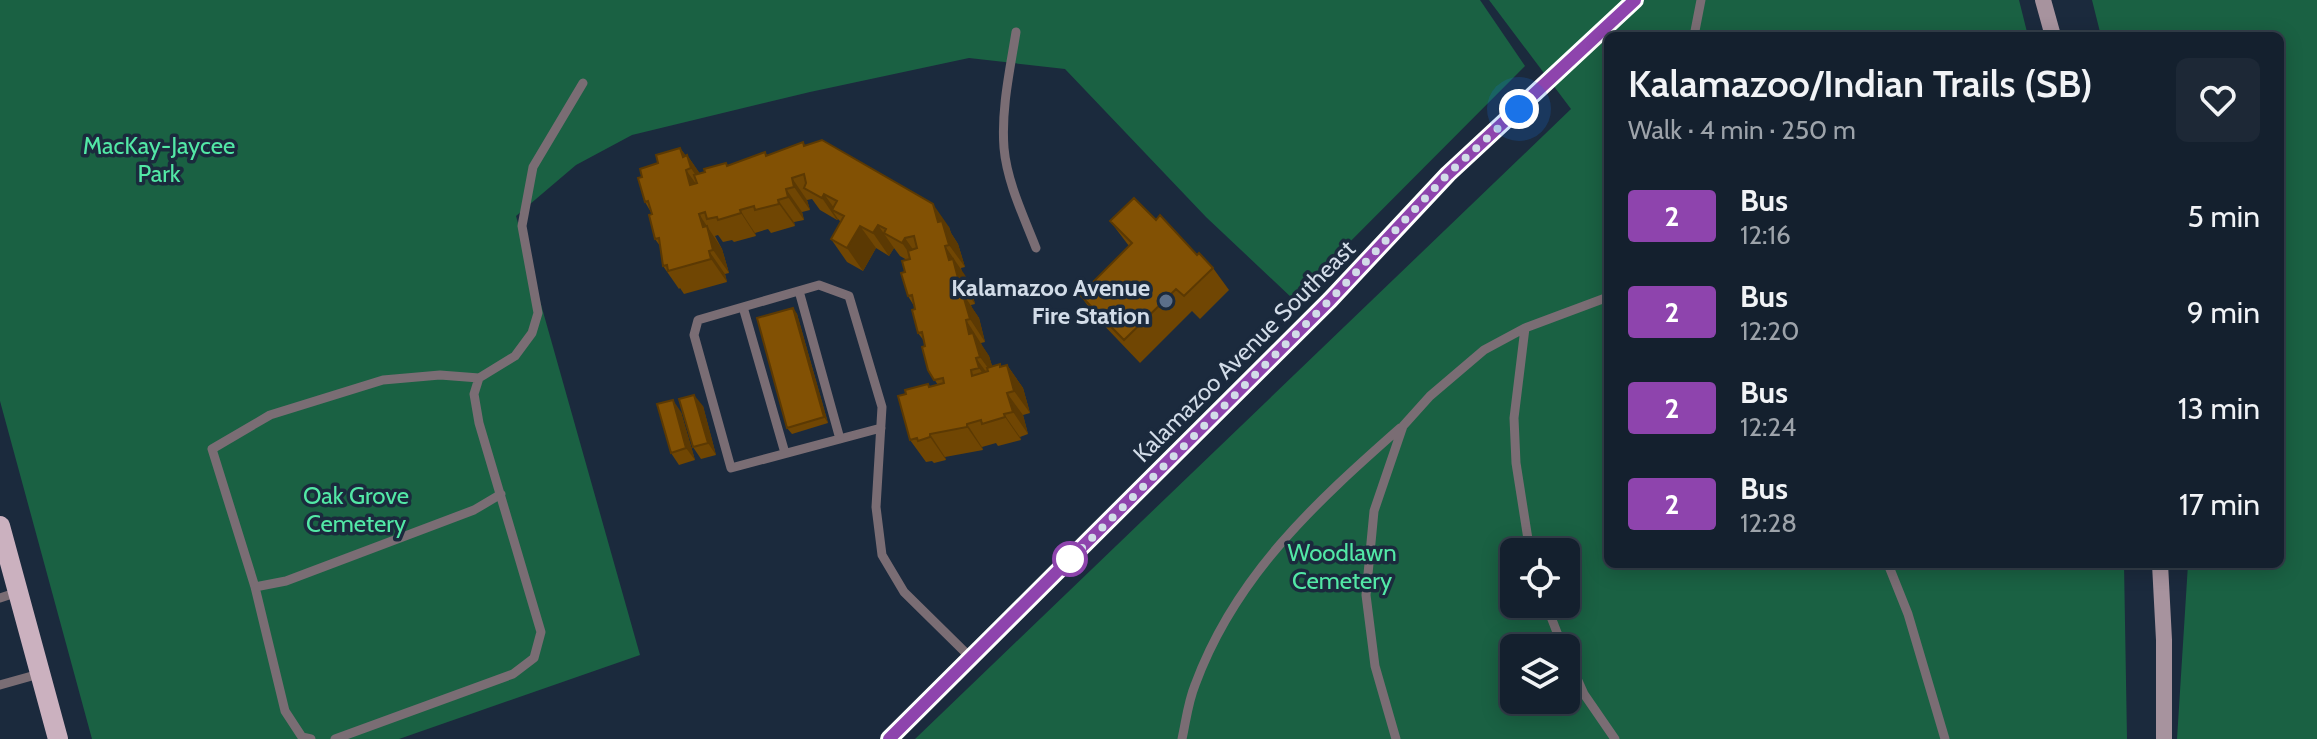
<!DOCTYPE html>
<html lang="en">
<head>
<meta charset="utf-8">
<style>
	body { margin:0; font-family:Cabin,sans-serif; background:#1d2836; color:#f1f3f6; height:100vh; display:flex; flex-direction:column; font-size:30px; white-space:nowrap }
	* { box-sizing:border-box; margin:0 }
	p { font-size:26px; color:#9da3aa }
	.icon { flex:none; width:44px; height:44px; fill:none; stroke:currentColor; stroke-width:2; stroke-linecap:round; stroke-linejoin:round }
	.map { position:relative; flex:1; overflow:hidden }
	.side { position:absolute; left:1604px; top:32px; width:680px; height:536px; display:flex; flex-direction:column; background:#14202e; border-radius:12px; box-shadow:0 4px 20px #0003,0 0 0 2px #333e4a }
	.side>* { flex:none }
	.badge { padding:0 16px; border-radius:6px; font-size:28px; line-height:52px }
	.fabs { position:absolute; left:1500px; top:538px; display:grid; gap:16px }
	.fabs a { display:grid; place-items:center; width:80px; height:80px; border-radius:12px; background:#14202e; box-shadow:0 4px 20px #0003,0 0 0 2px #333e4a; font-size:40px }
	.you { position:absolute; width:40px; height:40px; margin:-20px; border:6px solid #fff; border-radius:50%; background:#1a73e8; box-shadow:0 0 0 12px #1a73e833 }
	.map>.badge { position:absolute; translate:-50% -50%; box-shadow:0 0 0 4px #fff }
	.round { display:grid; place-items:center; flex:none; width:84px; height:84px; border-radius:12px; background:#1d2836 }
	.summary { display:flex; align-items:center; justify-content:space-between; height:136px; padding:0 24px }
	h1 { font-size:38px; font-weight:600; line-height:60px }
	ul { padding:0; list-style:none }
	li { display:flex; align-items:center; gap:24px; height:96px; padding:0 24px }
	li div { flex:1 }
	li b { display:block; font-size:30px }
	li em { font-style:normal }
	li .badge { min-width:88px; font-weight:700; text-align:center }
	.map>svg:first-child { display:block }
</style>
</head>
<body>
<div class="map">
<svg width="2317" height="739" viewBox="0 0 2317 739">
	<rect width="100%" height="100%" fill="#1b2a3d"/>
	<path fill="#1a6143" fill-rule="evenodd" d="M0,0h1480l45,66 -232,233 -87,-82 -141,-148 -96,-11 -159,34 -178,43 -56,30 -60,51 124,439 -241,84h-307l-92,-338z
		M1489,0h530l9,36h-420v528h516l3,175h-1212l656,-630zM1514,552h52v52h-52zM1514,648h52v52h-52z
		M2092,0h225v739h-140l11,-175h92v-528h-179z"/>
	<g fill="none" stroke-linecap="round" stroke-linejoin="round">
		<path stroke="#7a6d74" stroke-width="9" d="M1016,32c-6,38 -15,77 -12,116 3,34 20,69 32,100
			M1694,36l7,-36
			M799,291l41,148
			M743,307l42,146
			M881,428l-150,40 -37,-133 4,-15 121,-35 30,11 33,111 -6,100 6,48 22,37 67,66
			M1530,552l-14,-89 -2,-45 11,-90 83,-31
			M1888,564l20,50 37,125
			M255,587l31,-6 188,-71 27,-16
			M0,598l18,-6
			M1546,604l17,44
			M1566,654l18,40 31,45
			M0,685l39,-11
			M311,739l-9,-2 -17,-26 -30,-124 -43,-138 58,-34 113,-35 57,-5 39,3 36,-22 17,-23 6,-20 -16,-87 11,-59 50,-84
			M335,739l178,-65 21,-16 7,-26 -62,-209 -5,-29 5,-16
			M1182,739c4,-18 6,-37 13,-54 40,-109 120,-182 205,-257
			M1396,739l-21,-73 -9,-71 8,-84 29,-85 27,-30 54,-46 41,-22"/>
		<path stroke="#a7939e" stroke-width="16" d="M2043,0l10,36
			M2160,564l4,76v99
			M889,739l441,-439 118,-126 187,-174"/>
		<path stroke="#cbb1bf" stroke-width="20" d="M0,526l58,213"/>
	</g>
	<path fill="#704603" d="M805,145l144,82 2,6 7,11 7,23 -4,1 1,4 7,9 6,23 -4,1 1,3 7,10 6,24 -4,1 1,3 7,10 3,10 8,-2 2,3 5,-2 16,23 7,25 -7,2 5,19 -8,3 1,3 -23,6 -2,-3 -14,4 1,3 -38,7 1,3 -12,3 -2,-2 -6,1 -16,-22 21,-53 7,-2 -10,-15 -3,-24 -1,-5 -6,-8 -4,-27 -6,-10 -3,-24 2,-12 -7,-4 -6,-8 -5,8 -13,-8 -13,23 -16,-9 -16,-23 10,-17 -3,-3 -1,1 -17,-10 -8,-11 -5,1 3,10 -8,2 2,8 -10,2 1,4 -24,7 -3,-4 -13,4 1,3 -22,6 -2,-2 -9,2 -5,-7 -3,1 7,13 7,24 -4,1 2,8 -43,12 -4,-6 -1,1 -16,-23 -3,-20 -5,-7 -3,-25 -7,-12 -3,-25 16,-14 22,-15 6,8 1,-1 13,19z
		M1156,220l41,35 16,13 16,22 -29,29 -8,-8 -52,52 -44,-46 -16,-22 49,-49 -19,-25z
		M793,308l4,6 31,109 -36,11 -5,-6z
		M703,406l13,49 -15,4 -8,-12z
		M681,412l14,48 -16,5 -8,-12z"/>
	<path fill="#5b3903" d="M680,148l9,12 -2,-5 16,23 4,13 -24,-34z
		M686,170l16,22 -12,-7z
		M792,178l15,22 3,10 -16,-23z
		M786,189l16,23 2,8 -16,-23z
		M824,194l13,18 -5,-2 6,9 -1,1 -15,-22z
		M778,200l16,22 1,4 -16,-22z
		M933,204l16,23 2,6 7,11 7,23 -16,-22 -11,-23z
		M740,210l15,23 1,3 -15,-23z
		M699,214l23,35 7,24 -16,-23 -10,-23z
		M878,225l16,23 -5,8 -16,-23z
		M860,226l16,22 -13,23 -16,-23z
		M905,238l16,23 -3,5 -16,-23z
		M945,246l24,35 6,23 -16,-22 -10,-22z
		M709,251l16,23 2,8 -16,-23z
		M956,283l23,35 6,24 -15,-23 -11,-22z
		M793,308l4,6 31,109 -4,-6z
		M966,320l23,36 7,23 -16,-22 -11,-23z
		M976,358l16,22 3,11 -16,-23z
		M1000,364l12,18 -5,-17 16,23 7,25 -16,-22z
		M1007,393l16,22 5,19 -15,-22z
		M694,395l9,11 13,49 -8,-12z
		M673,400l8,12 14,48 -9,-12z
		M1004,414l16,23 1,3 -16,-23z
		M967,424l15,23 1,3 -16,-23z
		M930,434l15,23 1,3 -16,-23z"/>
	<path fill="#825104" stroke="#5b3903" stroke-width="2" d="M822,140l111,64 5,18 4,-1 7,24 -4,1 4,14 4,-1 6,23 -3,1 3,14 4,-2 7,24 -4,1 3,14 4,-1 7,24 -4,1 3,10 -8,2 1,6 16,-5 -1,-3 13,-4v3l7,-2 7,26 -7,2 6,19 -9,2 1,3 -23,7 -1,-4 -14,4v3l-37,7v3l-12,4 -1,-3 -7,2 -12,-44 8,-2 -1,-4 23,-6 1,3 15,-4 -1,-5 -9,2 -6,-10 -6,-23 3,-1 -3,-14 -4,1 -6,-23 3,-1 -3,-14 -4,1 -7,-23 4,-1 -3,-11 8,-2 -2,-8 9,-3 -3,-12 -9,2 -3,5 -18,-10 2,-4 -8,-4 -5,8 -13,-7 -13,22 -16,-9 13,-23 -12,-6 5,-9 -13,-7 -2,4 -18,-10 2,-5 -2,-9 -12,4 2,9 -8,2 2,8 -10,3 1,4 -24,6 -1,-4 -14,4 1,3 -23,7 -1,-3 -10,2 -2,-7 -6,2 4,13 4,-1 6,24 -4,1 2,8 -43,12 -1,-6 -4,1 -4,-28 -4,1 -6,-24 3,-1 -4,-13 -3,1 -7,-24 4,-1 -2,-8 18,-6 -2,-8 24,-7 3,9 4,-2 4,13 -5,2 4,15 7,-2 -3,-8 11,-3 -1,-3 22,-6 1,3 38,-14 1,4 37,-14 1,4z
		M1134,198l22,22 4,-5 37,40 2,-2 14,15 -29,28 -8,-7 -52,51 -44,-45 52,-52 -22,-22z
		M793,308l31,109 -37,11 -30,-110z
		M694,395l14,48 -15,4 -14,-48z
		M673,400l13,48 -15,5 -14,-49z"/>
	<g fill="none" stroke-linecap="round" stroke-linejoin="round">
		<g stroke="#fff" stroke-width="18">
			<path id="line" d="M889,739l441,-439 118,-126 187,-174"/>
		</g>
		<use href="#line" stroke="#8e44ad" stroke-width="12"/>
		<path stroke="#d2dce8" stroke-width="8" stroke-dasharray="0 14.4" d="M1070,559l-9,10 269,-269 118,-126 71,-65"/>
	</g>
	<circle fill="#5c6f8a" stroke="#1b2a3d" stroke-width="3" cx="1166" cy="301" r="8"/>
	<circle fill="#fff" stroke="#8e44ad" stroke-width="4" cx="1070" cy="559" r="16"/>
	<g text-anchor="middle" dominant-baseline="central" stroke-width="7" stroke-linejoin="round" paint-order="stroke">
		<g font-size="24" fill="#52e8a6" stroke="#1b2a3d">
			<text x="159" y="145">MacKay-Jaycee<tspan x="159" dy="28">Park</tspan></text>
			<text x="356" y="495">Oak Grove<tspan x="356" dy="28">Cemetery</tspan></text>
			<text x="1342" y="552">Woodlawn<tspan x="1342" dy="28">Cemetery</tspan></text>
		</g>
		<g font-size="24" font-weight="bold" fill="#d2dce8" stroke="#1b2a3d" text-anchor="end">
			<text x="1150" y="287">Kalamazoo Avenue<tspan x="1150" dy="28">Fire Station</tspan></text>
		</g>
		<g font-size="24" fill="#d2dce8" stroke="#1b2a3d">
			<text transform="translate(1244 351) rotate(-45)">Kalamazoo Avenue Southeast</text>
		</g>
	</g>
</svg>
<div class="fabs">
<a><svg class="icon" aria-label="locate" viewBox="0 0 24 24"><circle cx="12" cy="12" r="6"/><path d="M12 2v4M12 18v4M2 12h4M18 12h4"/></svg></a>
<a><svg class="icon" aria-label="layers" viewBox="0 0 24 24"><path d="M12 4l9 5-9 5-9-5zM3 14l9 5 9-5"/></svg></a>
</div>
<div class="you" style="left:1519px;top:109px"></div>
<section class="side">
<div class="summary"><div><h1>Kalamazoo/Indian Trails (SB)</h1><p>Walk · 4 min · 250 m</p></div><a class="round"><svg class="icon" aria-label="heart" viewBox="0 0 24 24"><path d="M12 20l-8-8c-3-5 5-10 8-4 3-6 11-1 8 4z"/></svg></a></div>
<ul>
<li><span class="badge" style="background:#8e44ad;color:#fff">2</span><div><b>Bus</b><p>12:16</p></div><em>5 min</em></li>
<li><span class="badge" style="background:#8e44ad;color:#fff">2</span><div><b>Bus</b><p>12:20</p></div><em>9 min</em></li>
<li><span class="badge" style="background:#8e44ad;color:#fff">2</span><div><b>Bus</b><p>12:24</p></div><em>13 min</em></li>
<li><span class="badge" style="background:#8e44ad;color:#fff">2</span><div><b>Bus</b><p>12:28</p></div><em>17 min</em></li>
</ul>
</section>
</div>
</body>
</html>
